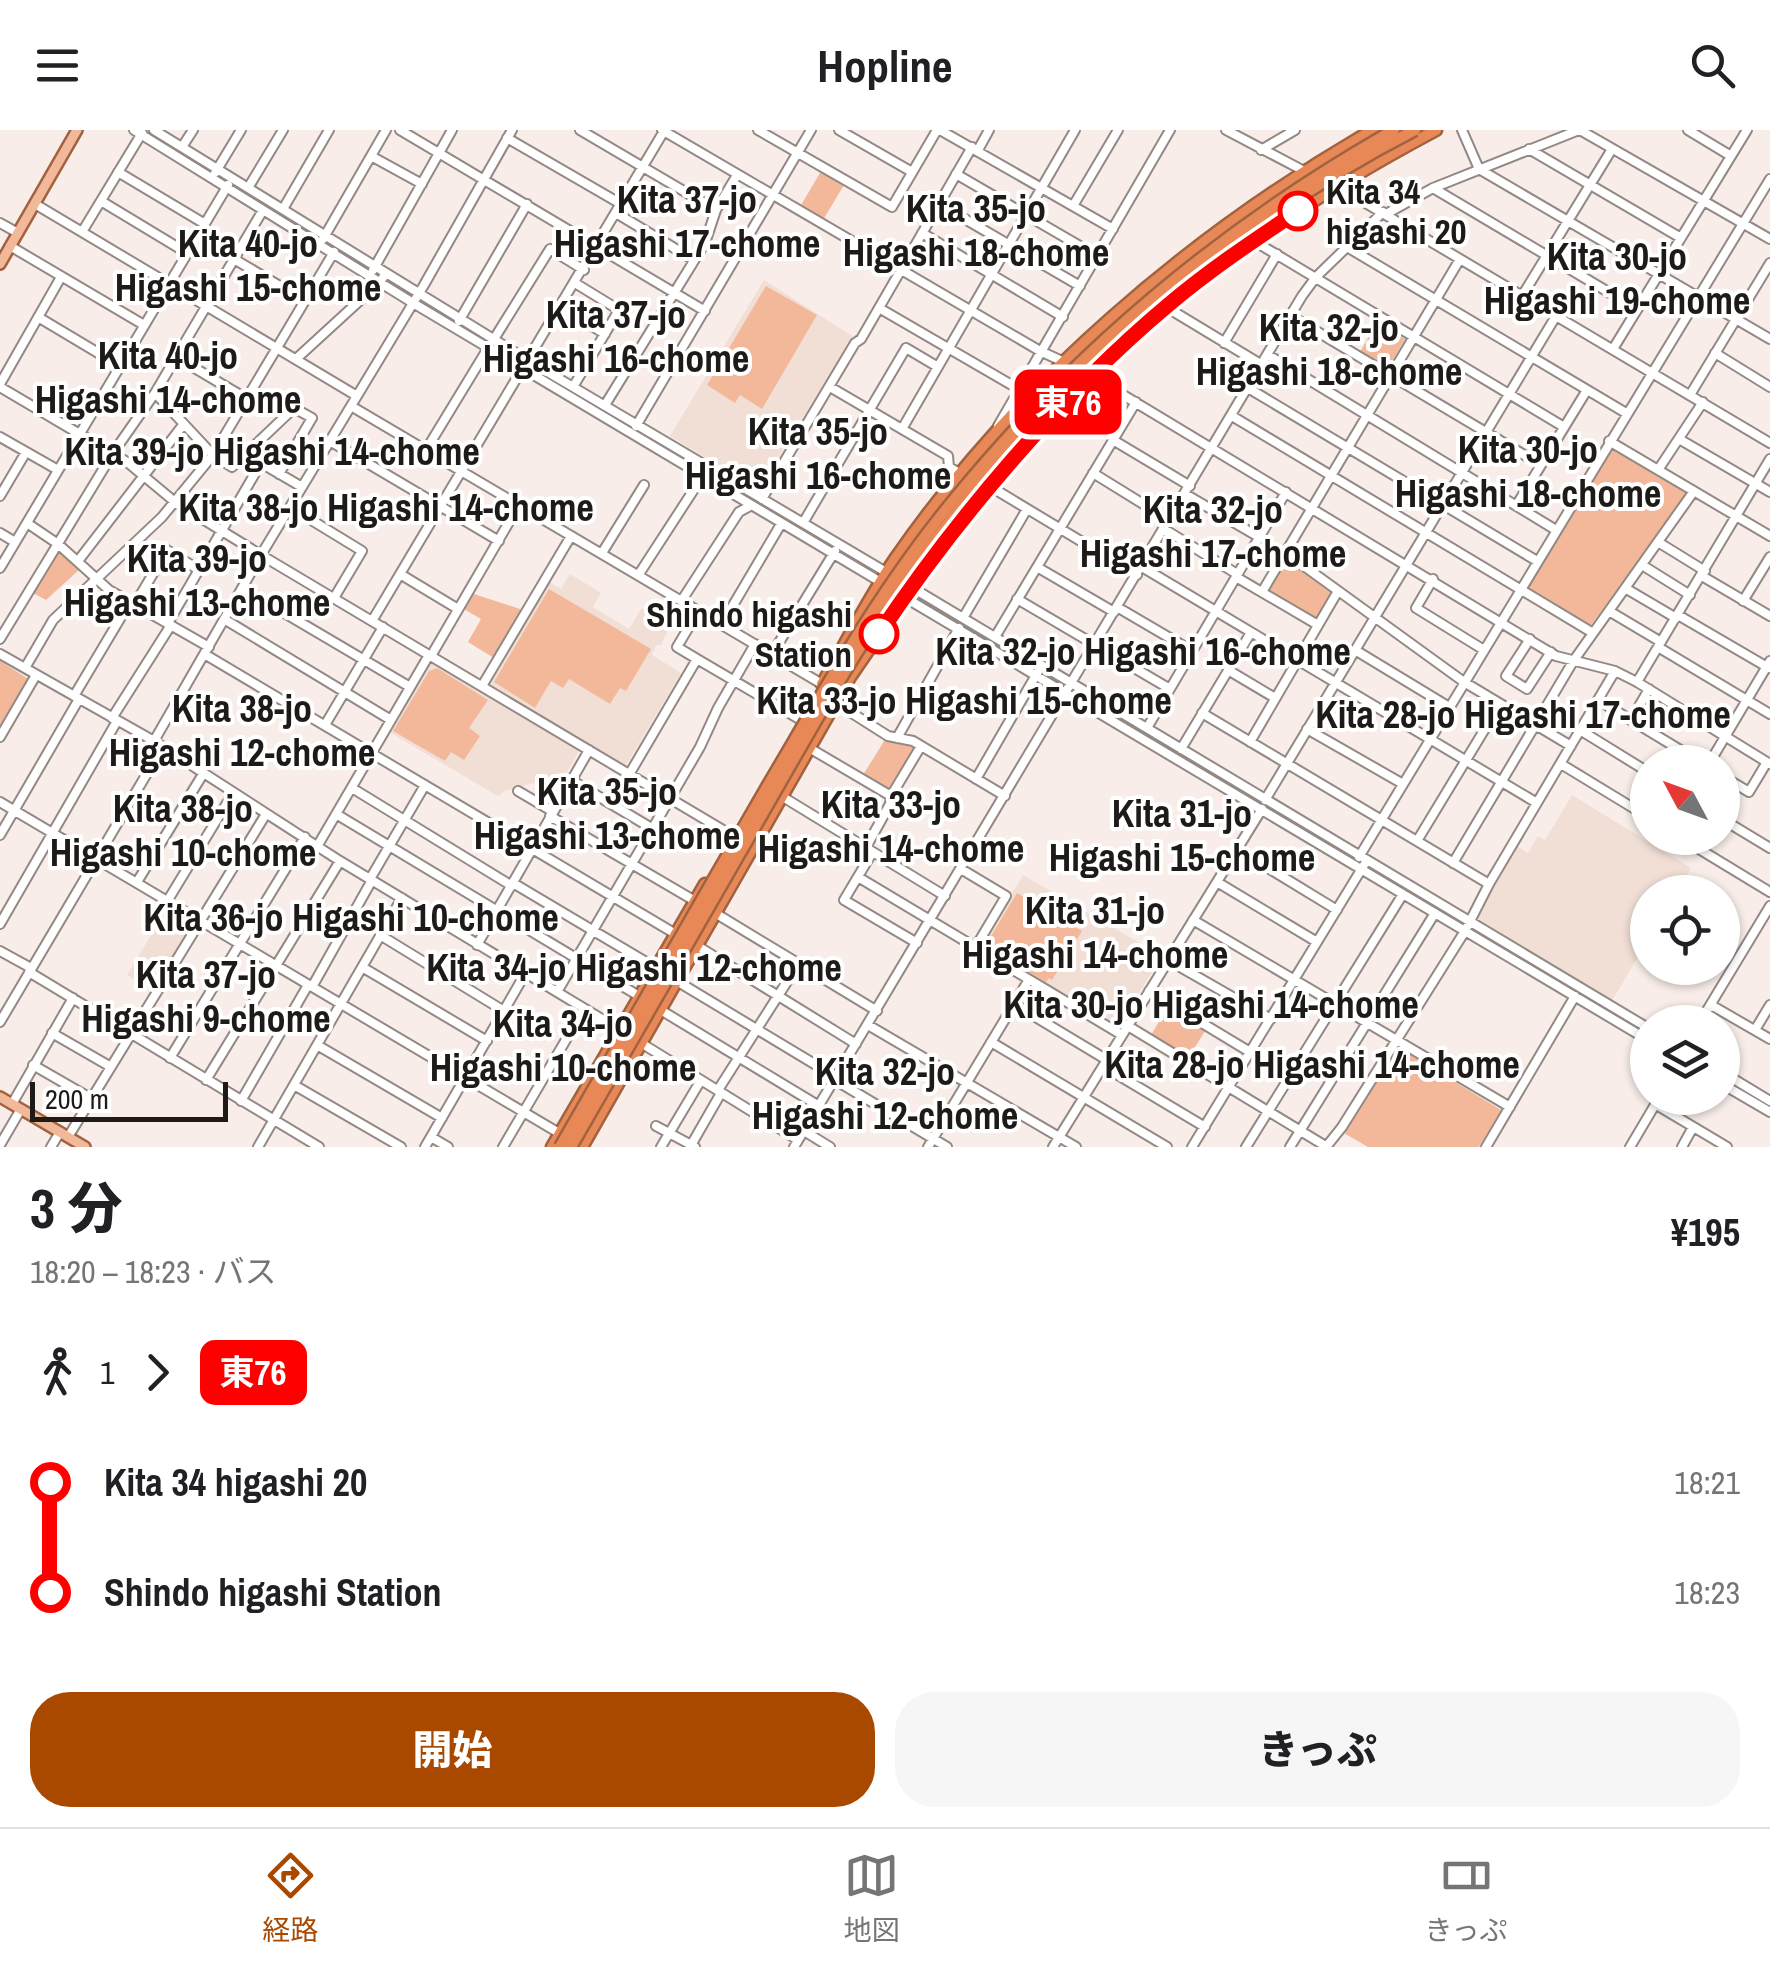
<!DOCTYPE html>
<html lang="ja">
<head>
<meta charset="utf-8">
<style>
	body { margin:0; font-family:"Archivo Narrow","Noto Sans JP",sans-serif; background:#f6f6f6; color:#202124; height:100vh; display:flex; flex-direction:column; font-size:38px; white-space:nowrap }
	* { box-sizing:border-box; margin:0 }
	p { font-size:32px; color:#757577 }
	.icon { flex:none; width:55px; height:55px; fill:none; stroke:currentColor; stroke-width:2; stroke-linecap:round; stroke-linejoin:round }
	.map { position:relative; height:1017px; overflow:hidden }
	.drawer { display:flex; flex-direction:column; background:#fff; flex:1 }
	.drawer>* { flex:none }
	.badge { padding:0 20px; border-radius:15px; font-size:35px; line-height:65px }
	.needle { width:65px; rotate:311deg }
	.controls { position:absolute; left:1630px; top:615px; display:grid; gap:20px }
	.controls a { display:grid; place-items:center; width:110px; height:110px; border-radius:50%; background:#fff; box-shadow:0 2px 8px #0004; font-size:50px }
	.scale { position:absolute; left:30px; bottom:25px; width:198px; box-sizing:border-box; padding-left:10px; border:5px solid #1e1a18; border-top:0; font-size:28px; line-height:35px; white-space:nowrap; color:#1e1a18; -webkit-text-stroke:8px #fff; paint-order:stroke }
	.map>.badge { position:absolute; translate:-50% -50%; box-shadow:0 0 0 5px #fff }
	.legs { display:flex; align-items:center; gap:15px; height:110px; padding:0 30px; font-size:32px }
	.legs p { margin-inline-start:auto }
	.summary { display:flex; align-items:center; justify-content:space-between; height:170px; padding:0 30px }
	h1 { font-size:55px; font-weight:800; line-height:75px }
	.primary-button { display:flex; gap:20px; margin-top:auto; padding:20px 30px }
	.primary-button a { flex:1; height:115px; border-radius:40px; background:#a94900; color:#fff; font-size:40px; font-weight:800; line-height:115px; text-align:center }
	.primary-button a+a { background:#f6f6f6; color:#202124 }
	ul { padding:0 30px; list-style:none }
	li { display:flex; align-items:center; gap:35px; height:110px; font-size:38px }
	li i { display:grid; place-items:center; width:15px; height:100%; margin:0 12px; background:currentColor }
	li i::after { content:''; width:25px; height:25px; margin:-12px; border:8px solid; border-radius:50%; background:#fff }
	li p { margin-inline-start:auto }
	li:first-child i { background:linear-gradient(#0000 50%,currentColor 0) }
	li:last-child i { background:linear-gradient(currentColor 50%,#0000 0) }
	header { display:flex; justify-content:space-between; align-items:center; height:130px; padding:0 30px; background:#fff; font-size:45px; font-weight:800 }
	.tab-bar { display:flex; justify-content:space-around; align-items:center; height:140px; border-top:2px solid #e0e0e0; background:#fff; font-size:28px; color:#757577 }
	.tab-bar a { display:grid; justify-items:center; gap:5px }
	.tab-bar .current { color:#a94900 }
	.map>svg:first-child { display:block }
</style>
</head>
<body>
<header><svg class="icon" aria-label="menu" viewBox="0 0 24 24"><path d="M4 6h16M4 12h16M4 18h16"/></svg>Hopline<svg class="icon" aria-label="search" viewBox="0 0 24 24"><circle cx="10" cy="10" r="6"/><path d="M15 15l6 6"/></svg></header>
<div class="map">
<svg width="1770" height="1017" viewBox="0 0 1770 1017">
	<rect width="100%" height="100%" fill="#f8ede8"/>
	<path fill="#f1dfd6" d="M764,150l88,56 -93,154 -89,-54z
		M570,444l31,19 -8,14 36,22 12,-20 25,-6 12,7 -17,35h-5l-4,10 29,18 -56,94 -138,-82 62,-103 12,7z
		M430,532l149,89 -16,28 -9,-2 -49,14 -7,5 -109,-64z
		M1572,665l119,73 -14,24h-29l-1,49 -35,60 -136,-83 42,-71 10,6 10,-17 7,4z
		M1023,745l139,81 -46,74 -136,-83z
		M167,779l26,16 -40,67 -26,-17z"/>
	<path fill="#f3b89a" d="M821,41l23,14 -21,35 -23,-13z
		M766,156l51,29 -55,94 -22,-14 -5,8 -28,-18z
		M1377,192l28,17 -17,29 -28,-16z
		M1610,318l78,45 -100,136 -63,-42z
		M58,421l22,18 -34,31 -13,-7z
		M1287,427l48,35 -18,30 -49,-28v-4z
		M549,459l102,60 -25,42 -6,-3 -10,16 -41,-25 -6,9 -12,-7 -16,27 -41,-26z
		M471,463l52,17 -29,48 -26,-16 13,-23 -19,-11z
		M0,531l30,19 -30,51z
		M437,538l51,32 -19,28 11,8 -16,24 -13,-8 -6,9 -52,-30 36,-60z
		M886,608l32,11 -27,44 -28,-18z
		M1017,763l65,38 -30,49 -3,-2 -3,4 -61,-36z
		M1167,878l38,23 -18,29 -37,-23z
		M1396,916l105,64 -22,37h-111l-26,-15z"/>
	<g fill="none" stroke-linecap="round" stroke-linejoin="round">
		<g stroke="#938984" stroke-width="12">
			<path id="minor" d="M134,0l279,173 471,281
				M154,0l375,231 362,214
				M400,0l305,181
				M580,0l136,80
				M662,0l378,221 24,11
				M758,0l134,77 45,-77
				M839,0l73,42
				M940,0l173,99
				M1226,0l80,42
				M1462,0l17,39 291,170
				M1580,0l190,109
				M1688,0l43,26
				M507,8l114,66
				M182,17l11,-17
				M1529,19l152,89
				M978,20l11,-20
				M1261,20l34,-20
				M371,26l51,28
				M118,42l87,52
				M215,43l26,-43
				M956,44l141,82
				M1337,56l433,257
				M248,58l35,-58
				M1433,58l204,121
				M101,71l86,52
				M35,74l322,192
				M939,74l141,82
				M1073,76l45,-76
				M283,79l46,-79
				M263,80l-108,183 58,62 19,12 62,-59 18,10 -33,56
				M616,83l78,47
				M1386,84l47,-26 146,-58
				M0,93l18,10
				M82,102l60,-99
				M922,103l141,84
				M323,109l63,-109
				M1254,111l310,186
				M10,116l134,79
				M1347,117l279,166
				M234,129l71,42
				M373,140l79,-140
				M1522,166l90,-147
				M561,177l44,27
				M1166,177l96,58
				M879,178l138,80
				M1291,186l250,149
				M38,187l82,49
				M459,191l68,-117
				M494,209l56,-90 34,21
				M1224,213l53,-89
				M1613,219l134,-219
				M1715,223l55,34
				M1268,225l288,175
				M176,227l71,42
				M296,229l84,-77 6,-9
				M1090,245l466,281 59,15 22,11 133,82
				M0,254l61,-107
				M0,257l127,75 48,40 86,53 472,281
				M573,257l46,-77 -44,-27
				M830,257l118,69 1,11 12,7
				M1248,258l289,173
				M1690,265l80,-132
				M605,275l100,-162 11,-33 21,-35
				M351,276l471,278
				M1232,286l361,217
				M636,296l175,-296
				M998,296l172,-296
				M902,299l173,-299
				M0,307l58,33
				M1679,309l91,53
				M1113,310l77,46
				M330,311l169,100
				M1609,311l161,95
				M426,320l62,-102
				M1658,340l45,-68
				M1093,343l76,47
				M991,357l146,88
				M1185,364l74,43
				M0,366l26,-44
				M762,369l93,-156 6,-4 111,-192
				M1516,376l71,-116
				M290,377l72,44 -28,47
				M27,393l31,21 51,46 100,57
				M803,393l103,-175 32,19
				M1164,399l73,45
				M0,403l15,9
				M1658,412l47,29
				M602,423l42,-68
				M1286,423l178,129 107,64
				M78,431l105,-136
				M1642,435l48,30
				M1037,437l77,45
				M1142,437l395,236
				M0,438l228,-383
				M400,444l58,35
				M639,444l63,-97
				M1702,446l68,40
				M1236,447l82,48
				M1433,449l-17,29 68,42
				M911,457l737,441
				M242,458l168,99
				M1625,458l51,30
				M1262,462l198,-333
				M904,467l744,443
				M1017,469l153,90
				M682,470l57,-88 11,-6
				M1743,471l27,-44
				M135,474l32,-54 32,20
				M1117,477l75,44
				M1609,481l52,31
				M1678,485l91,53
				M963,488l64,-109
				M224,489l167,101
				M372,491l292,-490
				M168,493l93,-160 41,24
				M722,494l59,-100
				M995,507l141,-235
				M0,509l113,-186 42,-60
				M1530,509l-24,37 21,13 24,-37
				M1658,517l112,67
				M1355,520l94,57
				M0,524l154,87 186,120 280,169
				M772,524l63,-103
				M206,525l473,281
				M431,526l88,-151
				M697,529l104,61
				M25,538l28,-48 109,-103 51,-62 121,-203
				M1228,540l47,28
				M1637,552l133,-223
				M482,556l89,-150
				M74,566l56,-94
				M1598,570l102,62
				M836,573l52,33 25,5 92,55
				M1202,583l287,171
				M112,588l59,-93
				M1631,590l18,-31
				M325,595l58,-98
				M1147,598l139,-236
				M1307,599l96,55
				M1580,600l68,42
				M0,607l36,-62
				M897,608l62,-110
				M154,611l107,-186 163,-270 88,-155
				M1250,612l88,-151
				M811,619l80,47
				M1181,619l69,-115
				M1710,632l60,-101
				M1561,634l87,53
				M630,643l67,-114 -20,-12 22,-37
				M1722,646l27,16 18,-30
				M976,649l63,-109
				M571,650l82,49
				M352,658l160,98
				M518,661l34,20
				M783,667l162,99
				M1265,670l291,-484
				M0,672l564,334
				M336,684l303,182
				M550,686l145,85
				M1722,689l48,29
				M0,705l79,-136
				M1681,708l89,54
				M1417,711l83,-137
				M318,715l111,-190
				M865,719l25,-45 1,-8 30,-50
				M1237,719l100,61
				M872,723l-28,47 73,43
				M1359,727l411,-678
				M1453,733l121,-203 120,-169
				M961,739l45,27 -31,52
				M858,747l264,158
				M370,749l55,-94
				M137,752l66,-108
				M1217,752l100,60
				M513,753l143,85
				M168,770l65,-107
				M715,783l162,98
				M1193,790l317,187
				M0,794l117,-203
				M380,805l124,76
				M477,815l112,-195
				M696,815l160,99
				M0,821l31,17
				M1168,830l103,59
				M362,837l125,74
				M29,842l290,175
				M675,850l161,97
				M312,857l60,-107
				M1149,861l101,61
				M557,862l143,-245 18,-39 37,-64
				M1014,874l93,56
				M1711,875l59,34
				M659,879l160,97
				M0,892l162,-274
				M1700,892l70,-116
				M868,895l208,122
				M1128,896l199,121
				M1755,900l15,-25
				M52,903l59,34
				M991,912l176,105
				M641,913l157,97
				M317,915l125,73
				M170,928l135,-221
				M33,935l59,34
				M1103,936l102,61
				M1722,942l48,29
				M206,950l134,-219
				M835,950l112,67
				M1722,954l48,28
				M294,955l107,62
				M718,960l81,-127
				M241,971l67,-116
				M12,974l61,-106
				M1655,974l72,43
				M656,996l39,21
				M804,1001l26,16
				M68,1007l198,-323
				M431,1007l17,10
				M0,1015l21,-36
				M51,1017l9,-15
				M258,1017l144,-249
				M425,1017l100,-173
				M503,1017l81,-138
				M661,1017l40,-67
				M690,1017l31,-54
				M794,1017l508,-851 14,-19 67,-65
				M928,1017l100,-166
				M1053,1017l209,-338
				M1192,1017l172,-282
				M1246,1017l157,-253
				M1290,1017l145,-234
				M1326,1017l16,-20 123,-196 24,-47 126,-213
				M1486,1017l89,-151
				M1630,1017l29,-49
				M1682,1017l11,-20"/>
		</g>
		<g stroke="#a16240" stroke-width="14">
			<path id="major" d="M0,134l77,-134
				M0,967l85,50"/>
		</g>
		<g stroke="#a16240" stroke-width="15">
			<path id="highway" d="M822,554c24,-41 46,-85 73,-125 122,-176 294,-323 478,-429
				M552,1017l153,-263
				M582,1017l268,-470c69,-103 145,-199 232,-289 28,-29 57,-59 88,-84 82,-67 172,-124 266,-174"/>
		</g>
		<use href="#minor" stroke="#fff" stroke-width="8"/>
		<use href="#major" stroke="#f1b89a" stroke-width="9"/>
		<use href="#highway" stroke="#e78856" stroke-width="10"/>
		<g stroke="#a16240" stroke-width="15" stroke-linecap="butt">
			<path id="highway-bridge" d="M560,1017c70,-122 140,-245 211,-367 56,-95 110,-192 181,-278 123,-151 272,-276 442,-372
				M571,1017c63,-109 125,-218 188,-327 49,-85 96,-172 154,-251 132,-179 303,-337 502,-439"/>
		</g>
		<use href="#highway-bridge" stroke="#e78856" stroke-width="10"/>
	</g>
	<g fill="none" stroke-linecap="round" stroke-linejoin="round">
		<g stroke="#fff" stroke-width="22">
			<path id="line-1" d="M879,504c77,-115 182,-239 288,-328 41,-35 86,-65 131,-95"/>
		</g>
		<use href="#line-1" stroke="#f00" stroke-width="15"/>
	</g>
	<g fill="#fff" stroke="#f00" stroke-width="5">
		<circle cx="1298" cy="81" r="18"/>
		<circle cx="879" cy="504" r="18"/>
	</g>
	<g text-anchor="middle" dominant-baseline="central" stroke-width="8" stroke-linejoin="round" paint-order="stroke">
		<g font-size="35" font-weight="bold" fill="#1e1a18" stroke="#fff" text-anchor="start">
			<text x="1326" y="61">Kita 34<tspan x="1326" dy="40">higashi 20</tspan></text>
			<text x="852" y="484" text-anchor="end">Shindo higashi<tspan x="852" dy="40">Station</tspan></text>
		</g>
		<g font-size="38" font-weight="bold" fill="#1e1a18" stroke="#fff">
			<text x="687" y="69">Kita 37-jo<tspan x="687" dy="44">Higashi 17-chome</tspan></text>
			<text x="976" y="78">Kita 35-jo<tspan x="976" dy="44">Higashi 18-chome</tspan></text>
			<text x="248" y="113">Kita 40-jo<tspan x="248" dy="44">Higashi 15-chome</tspan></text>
			<text x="1617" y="126">Kita 30-jo<tspan x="1617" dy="44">Higashi 19-chome</tspan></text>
			<text x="616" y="184">Kita 37-jo<tspan x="616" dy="44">Higashi 16-chome</tspan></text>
			<text x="1329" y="197">Kita 32-jo<tspan x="1329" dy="44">Higashi 18-chome</tspan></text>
			<text x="168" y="225">Kita 40-jo<tspan x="168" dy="44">Higashi 14-chome</tspan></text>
			<text x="818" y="301">Kita 35-jo<tspan x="818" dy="44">Higashi 16-chome</tspan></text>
			<text x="1528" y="319">Kita 30-jo<tspan x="1528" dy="44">Higashi 18-chome</tspan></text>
			<text x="272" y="321">Kita 39-jo Higashi 14-chome</text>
			<text x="386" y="377">Kita 38-jo Higashi 14-chome</text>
			<text x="1213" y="379">Kita 32-jo<tspan x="1213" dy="44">Higashi 17-chome</tspan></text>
			<text x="197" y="428">Kita 39-jo<tspan x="197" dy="44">Higashi 13-chome</tspan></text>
			<text x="1143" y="521">Kita 32-jo Higashi 16-chome</text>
			<text x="964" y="570">Kita 33-jo Higashi 15-chome</text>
			<text x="242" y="578">Kita 38-jo<tspan x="242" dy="44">Higashi 12-chome</tspan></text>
			<text x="1523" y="584">Kita 28-jo Higashi 17-chome</text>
			<text x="607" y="661">Kita 35-jo<tspan x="607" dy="44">Higashi 13-chome</tspan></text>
			<text x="891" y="674">Kita 33-jo<tspan x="891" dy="44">Higashi 14-chome</tspan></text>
			<text x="183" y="678">Kita 38-jo<tspan x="183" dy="44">Higashi 10-chome</tspan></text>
			<text x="1182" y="683">Kita 31-jo<tspan x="1182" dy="44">Higashi 15-chome</tspan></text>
			<text x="1095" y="780">Kita 31-jo<tspan x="1095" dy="44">Higashi 14-chome</tspan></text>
			<text x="351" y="787">Kita 36-jo Higashi 10-chome</text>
			<text x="634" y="837">Kita 34-jo Higashi 12-chome</text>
			<text x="206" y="844">Kita 37-jo<tspan x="206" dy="44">Higashi 9-chome</tspan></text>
			<text x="1211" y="874">Kita 30-jo Higashi 14-chome</text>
			<text x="563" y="893">Kita 34-jo<tspan x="563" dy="44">Higashi 10-chome</tspan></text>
			<text x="1312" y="934">Kita 28-jo Higashi 14-chome</text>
			<text x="885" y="941">Kita 32-jo<tspan x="885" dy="44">Higashi 12-chome</tspan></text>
		</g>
	</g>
</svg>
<div class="controls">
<a><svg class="needle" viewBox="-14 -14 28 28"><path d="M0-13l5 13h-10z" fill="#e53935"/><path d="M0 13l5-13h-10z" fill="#757577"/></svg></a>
<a><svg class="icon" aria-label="locate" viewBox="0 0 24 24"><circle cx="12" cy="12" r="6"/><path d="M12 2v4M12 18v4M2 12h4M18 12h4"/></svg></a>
<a><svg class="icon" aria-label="layers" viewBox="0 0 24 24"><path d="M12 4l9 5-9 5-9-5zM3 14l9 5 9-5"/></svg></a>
</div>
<div class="scale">200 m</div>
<b class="badge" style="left:1068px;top:272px;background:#f00;color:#fff">東76</b>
</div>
<section class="drawer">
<div class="summary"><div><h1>3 分</h1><p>18:20 – 18:23 · バス</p></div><b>¥195</b></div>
<div class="legs"><svg class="icon" aria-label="walk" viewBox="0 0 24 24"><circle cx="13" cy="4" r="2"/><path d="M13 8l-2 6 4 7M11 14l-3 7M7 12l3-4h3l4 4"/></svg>1<svg class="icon" aria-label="forward" viewBox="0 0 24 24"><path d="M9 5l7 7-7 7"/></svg><b class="badge" style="background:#f00;color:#fff">東76</b></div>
<ul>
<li><i style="color:#f00"></i><b>Kita 34 higashi 20</b><p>18:21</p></li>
<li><i style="color:#f00"></i><b>Shindo higashi Station</b><p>18:23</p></li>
</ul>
<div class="primary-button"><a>開始</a><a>きっぷ</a></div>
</section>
<nav class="tab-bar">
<a class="current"><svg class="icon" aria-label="directions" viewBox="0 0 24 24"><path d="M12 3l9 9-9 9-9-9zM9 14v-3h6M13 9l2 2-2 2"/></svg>経路</a>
<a><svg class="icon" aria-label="map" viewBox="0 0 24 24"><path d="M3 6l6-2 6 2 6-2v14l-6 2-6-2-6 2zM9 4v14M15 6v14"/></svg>地図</a>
<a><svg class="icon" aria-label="tickets" viewBox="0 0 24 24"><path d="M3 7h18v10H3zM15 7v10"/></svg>きっぷ</a>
</nav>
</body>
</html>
